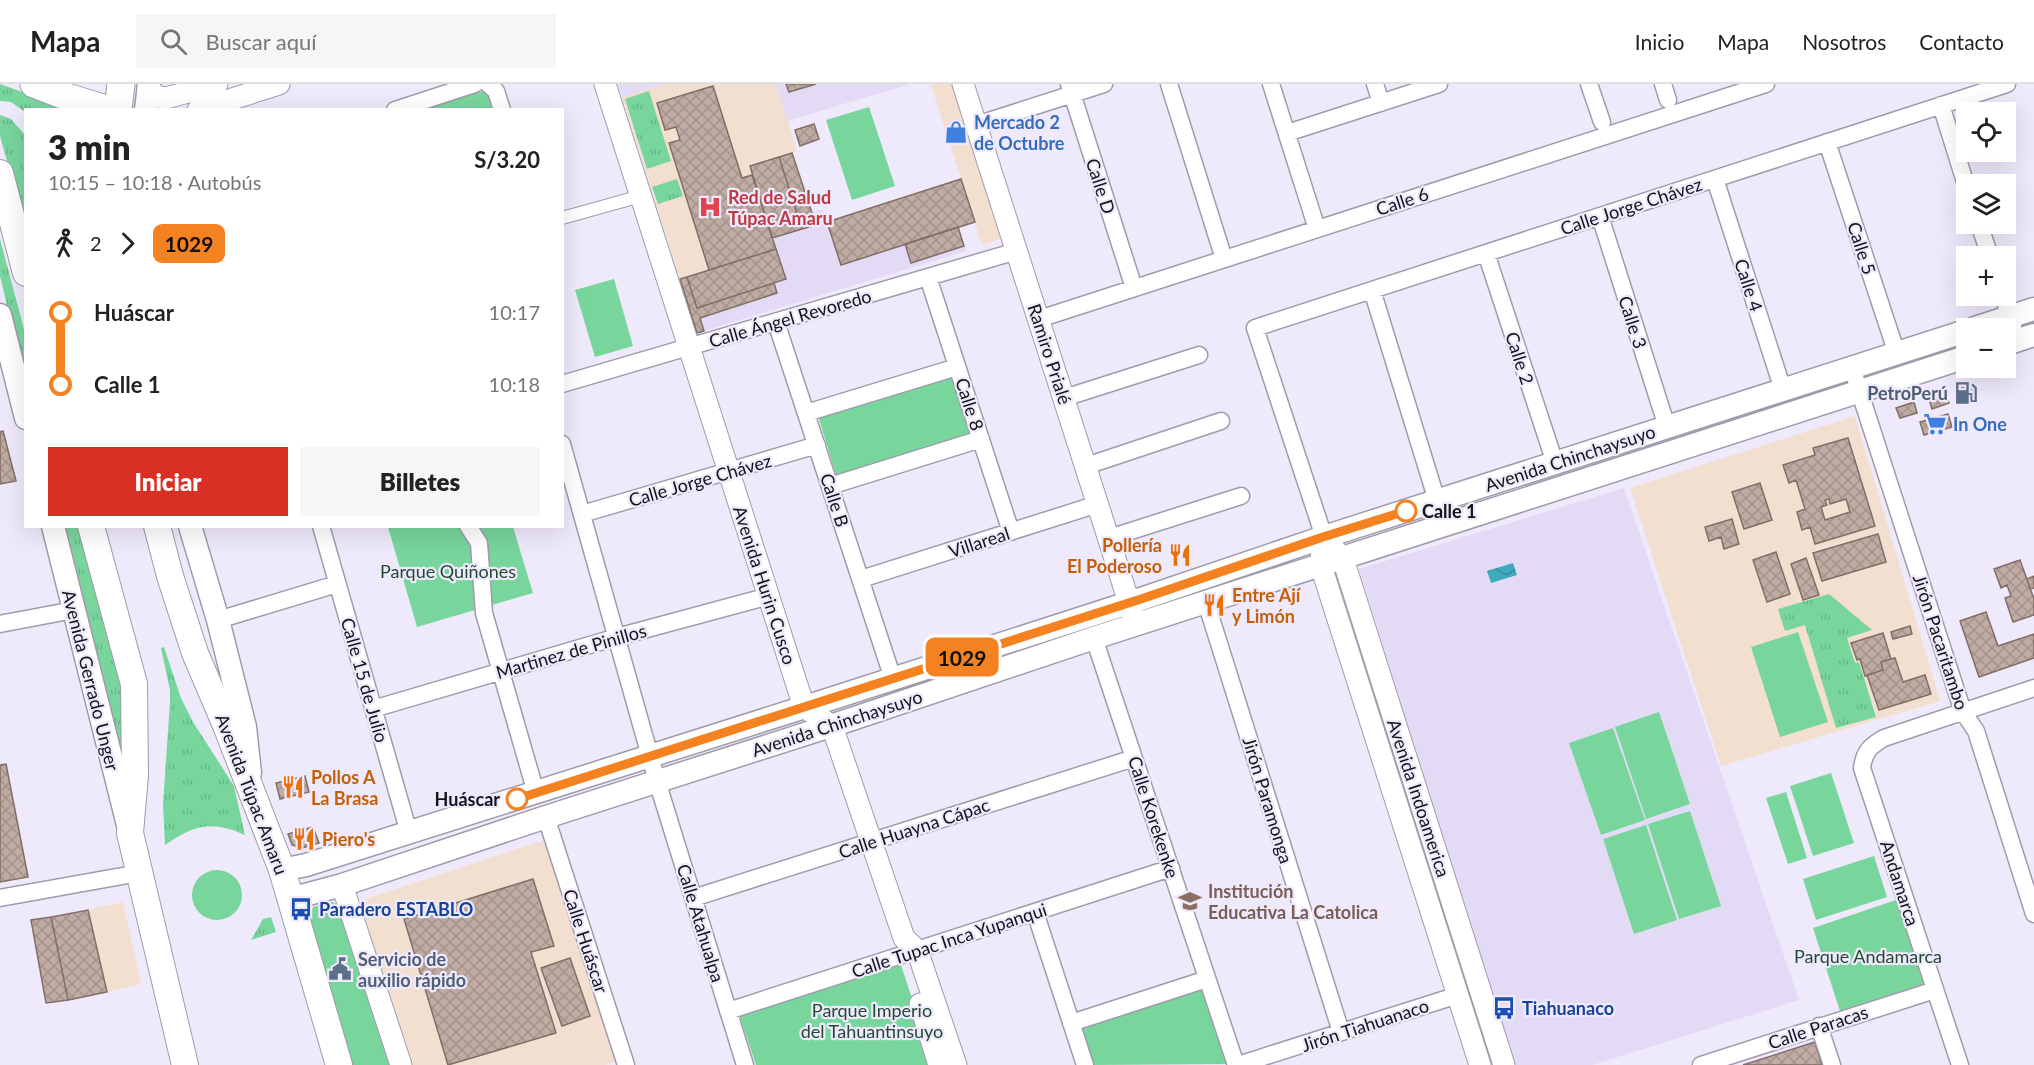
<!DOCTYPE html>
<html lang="es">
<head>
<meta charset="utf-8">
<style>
	body { margin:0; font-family:Lato,sans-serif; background:#f6f6f6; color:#222; height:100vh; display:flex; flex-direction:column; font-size:22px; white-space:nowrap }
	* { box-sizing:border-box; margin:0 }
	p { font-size:20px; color:#767676 }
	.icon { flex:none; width:33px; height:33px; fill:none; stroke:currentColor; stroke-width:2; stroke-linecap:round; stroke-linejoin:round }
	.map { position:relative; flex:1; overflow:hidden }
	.sheet { position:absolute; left:24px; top:24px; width:540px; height:420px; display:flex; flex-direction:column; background:#fff; border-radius:0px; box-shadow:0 6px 24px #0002 }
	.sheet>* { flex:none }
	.badge { padding:0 12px; border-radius:9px; font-size:21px; line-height:39px }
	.tools { position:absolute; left:1956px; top:18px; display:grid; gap:12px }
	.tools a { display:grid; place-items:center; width:60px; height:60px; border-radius:0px; background:#fff; box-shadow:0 6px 24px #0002; font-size:30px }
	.map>.badge { position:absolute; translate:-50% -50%; box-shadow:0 0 0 3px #fff }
	.legs { display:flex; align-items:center; gap:9px; height:66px; padding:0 24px; font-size:20px }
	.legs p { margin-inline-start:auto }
	.overview { display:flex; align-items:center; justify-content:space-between; height:102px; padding:0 24px }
	h1 { font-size:33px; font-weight:800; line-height:45px }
	.action { display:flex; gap:12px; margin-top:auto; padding:12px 24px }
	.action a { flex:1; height:69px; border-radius:0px; background:#d93025; color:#fff; font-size:24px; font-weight:800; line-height:69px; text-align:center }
	.action a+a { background:#f6f6f6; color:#222 }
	ul { padding:0 24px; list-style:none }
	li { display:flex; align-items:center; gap:21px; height:72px; font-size:22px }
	li i { display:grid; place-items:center; width:9px; height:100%; margin:0 8px; background:currentColor }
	li i::after { content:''; width:15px; height:15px; margin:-8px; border:4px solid; border-radius:50%; background:#fff }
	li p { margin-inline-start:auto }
	li:first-child i { background:linear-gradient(#0000 50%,currentColor 0) }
	li:last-child i { background:linear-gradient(currentColor 50%,#0000 0) }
	header { display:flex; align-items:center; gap:36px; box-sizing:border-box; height:84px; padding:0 30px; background:#fff; border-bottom:2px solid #e0e0e0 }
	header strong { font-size:28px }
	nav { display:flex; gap:33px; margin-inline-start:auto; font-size:21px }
	.search { width:420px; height:54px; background:#f6f6f6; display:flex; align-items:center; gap:15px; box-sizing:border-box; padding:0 21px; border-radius:0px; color:#767676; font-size:22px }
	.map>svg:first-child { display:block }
</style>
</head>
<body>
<header>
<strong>Mapa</strong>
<div class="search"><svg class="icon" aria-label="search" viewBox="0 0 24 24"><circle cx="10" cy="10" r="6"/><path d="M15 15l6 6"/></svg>Buscar aquí</div>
<nav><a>Inicio</a><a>Mapa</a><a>Nosotros</a><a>Contacto</a></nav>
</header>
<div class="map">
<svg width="2034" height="981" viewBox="0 0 2034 981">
	<defs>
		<pattern id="grass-tufts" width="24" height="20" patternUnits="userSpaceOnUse" patternTransform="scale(1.5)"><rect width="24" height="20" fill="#78d69d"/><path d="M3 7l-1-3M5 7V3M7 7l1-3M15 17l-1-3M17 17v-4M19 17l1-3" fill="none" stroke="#67b787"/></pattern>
		<pattern id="water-waves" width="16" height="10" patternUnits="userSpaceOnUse" patternTransform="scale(1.5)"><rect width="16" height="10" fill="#3eaabe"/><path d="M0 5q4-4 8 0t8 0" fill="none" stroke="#33899a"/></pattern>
		<pattern id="building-cross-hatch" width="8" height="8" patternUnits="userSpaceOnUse" patternTransform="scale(1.5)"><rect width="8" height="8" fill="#c0aba3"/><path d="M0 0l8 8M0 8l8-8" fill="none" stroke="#a4928c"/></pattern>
	</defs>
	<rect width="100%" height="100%" fill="#efe9fc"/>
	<path fill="#f2dfcf" d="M663,0h113l21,67 -47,15 26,83 -96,30 -58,-182z
		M935,0h17l49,155 -19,6 -51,-160z
		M1855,332l85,285 -219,65 -91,-278z
		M545,756l73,221 -13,4h-198l-47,-151 8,-16z
		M123,818l18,82 -34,8 -19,-82z"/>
	<path fill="#e3dbf5" d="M618,0h45l-41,13z
		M776,0h134l-123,37z
		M792,69l20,59 11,-3 4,13 134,-43 -3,48 8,24 -269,82 -17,-54 96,-30 -26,-83z
		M1624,404l175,512 -207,65h-78l-155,-496z"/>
	<path fill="url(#grass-tufts)" d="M0,0l56,20v5l-30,1 -1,2 -14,-10 -11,-1z
		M649,7l22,70 -24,8 -22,-70z
		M0,31l11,4 14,16v91l-25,-90z
		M677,95l6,17 -25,8 -6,-17z
		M0,155l25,94v48l-25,-105z
		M61,443h17l44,153 1,94z
		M1829,510l43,36 -25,8 8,25 4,-1 17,55 -40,11 -31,-103 -20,6 -7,-22z
		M164,563l17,51 12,24 41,64 11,49c-34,-15 -51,-10 -80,10l-2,-41 7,-102v-12l-9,-42z
		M271,833l5,15 -25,8 12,-21z"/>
	<path fill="#78d69d" d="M477,8h8l4,5 4,12 -67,1v-3z
		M869,23l26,79 -43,14 -26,-80z
		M614,195l19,67 -38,11 -20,-67z
		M952,289l20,62 -135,43 -19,-62z
		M388,443h125l20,66 -116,34z
		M1798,548l30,90 -48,15 -29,-90z
		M1659,628l31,92 -44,15 -31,-92z
		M1613,644l32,92 -44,15 -32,-92z
		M1831,689l23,70 -41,13 -23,-70z
		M1786,708l21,66 -19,6 -22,-66z
		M1690,727l31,95 -42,13 -31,-95z
		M1646,741l31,95 -43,14 -31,-95z
		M1874,772l13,41 -71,23 -13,-41z
		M192 811a25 25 0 1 1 50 0a25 25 0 1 1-50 0Z
		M1896,816l28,84 -84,27 -27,-83z
		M332,818l11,5 51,158h-44l-42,-144 5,-14z
		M901,881l33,100h-178l-17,-51z
		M1203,900l25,80 -136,1 -13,-42z"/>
	<path fill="url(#water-waves)" d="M1513,479l4,12 -26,8 -4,-12z"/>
	<path fill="url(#building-cross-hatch)" stroke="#816e66" stroke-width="1.5" fill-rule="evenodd" d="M786,0h30l-27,8z
		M713,2l29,92 10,-3 24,74 -67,21 -40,-127 11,-3 -4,-13 -11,3 -8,-27z
		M814,40l5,15 -19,7 -5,-16z
		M792,69l24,72 -14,4 -23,-72z
		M779,73l23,72 -30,9 -22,-72z
		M961,95l14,43 -134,43 -14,-43z
		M958,143l6,19 -53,17 -6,-19z
		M776,165l10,30 -89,29 -10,-31z
		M687,193l10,31 77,-25 3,10 -77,25 4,13 -7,2 -17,-54z
		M1973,301l3,10 -17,6 -4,-11z
		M1946,309l3,10 -17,6 -3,-10z
		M1914,318l3,11 -17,5 -4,-10z
		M1948,330l4,13 -28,8 -4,-13z
		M3,347l13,50 -16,3v-52z
		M1848,354l27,88 -60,18 -5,-17 -8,3 -5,-18 8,-3 -9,-29 -7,3 -6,-18 32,-10 -2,-7zM1829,415l1,5 16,-5 4,13 -25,8 -4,-13 6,-2 -2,-5z
		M1760,399l12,37 -28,9 -12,-37z
		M1732,435l7,25 -15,5 -3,-12 -12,4 -4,-14z
		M1878,450l8,28 -64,19 -9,-28z
		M1776,468l14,42 -23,8 -14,-42z
		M1806,474l13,37 -16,5 -12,-36z
		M2020,476l14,39v16l-21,7 -8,-24 6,-2 -4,-11 -6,3 -7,-19z
		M2034,492v12l-4,1 -3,-10z
		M1986,528l12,34 36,-12v24l-55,19 -19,-56z
		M1910,542l2,8 -19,5 -2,-7z
		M1883,549l8,26 -10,3 2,8 -18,6 -5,-17 -3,1 -6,-17z
		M1895,574l8,24 22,-7 6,19 -52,16 -12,-35 16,-5 -2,-8z
		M6,680l22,113 -28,5v-117z
		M305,692l4,16 -29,7 -4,-16z
		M313,743l6,16 -17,5 -10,-3 -4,-11z
		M533,795l21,67 -23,6 25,81 -108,32 -44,-146z
		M88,826l19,82 -39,8 -17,-83z
		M51,833l17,83 -22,3 -15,-83z
		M570,874l20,58 -28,10 -21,-58z
		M344,878l3,12 -11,3 -3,-12z
		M1815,958l7,23h-79z"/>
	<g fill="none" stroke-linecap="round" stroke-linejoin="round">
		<g stroke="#a09aac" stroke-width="14">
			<path id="pedestrian" d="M562,134l79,-22"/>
		</g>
		<g stroke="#a09aac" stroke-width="19">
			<path id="minor" d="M488,0l8,7 6,19
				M1069,0l65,204
				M1169,0l55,175
				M1271,0l46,145
				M1375,0l6,19
				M1589,0l13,38
				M1663,0l5,16
				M1941,21l25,80
				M395,26l80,-26
				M976,41l128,-41
				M1287,49l152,-49
				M1827,58l70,212
				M1715,95l68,211
				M1600,132l67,211
				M1979,140l11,32
				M1486,169l69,210
				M928,193l83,255
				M1372,206l65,211
				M2003,212l10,30
				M1039,235l727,-235
				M776,238l117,357
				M1852,284l111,344 13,19 58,183
				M562,300l455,-133
				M1064,314l135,-43
				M806,329l151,-46
				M562,360l95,337 88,284
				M1086,382l135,-45
				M830,402l151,-47
				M582,430l235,-69
				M321,442l88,307
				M468,442l11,17 5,70 52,180
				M1324,453l-69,-209 752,-244
				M1109,454l132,-42
				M861,495l237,-75
				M1206,518l135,430
				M218,536l119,-36
				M0,540l74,-14
				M1094,554l142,427
				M373,625l244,-72 152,-41
				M546,733l80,248
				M0,814l139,-25
				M693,814l441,-140
				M1035,828l50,153
				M728,927l443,-143
				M1071,939l136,-44
				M1819,942l13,39
				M1238,981l220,-70
				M1701,981l234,-75
				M1960,981l-98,-297c2,-16 8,-22 22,-30l150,-50"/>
		</g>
		<g stroke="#a09aac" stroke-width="23">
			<path id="tertiary" d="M605,0l199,623 28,19 72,212 13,12 39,115
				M963,0l171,534
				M148,5l10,8 8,1 51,-14
				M198,26l81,-26
				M1324,453l19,22 161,506
				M1322,464l-1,18 159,499
				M342,801l59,180
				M920,920l19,61"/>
		</g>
		<g stroke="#a09aac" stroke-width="25">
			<path id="secondary" d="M146,26l3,-26
				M0,231l26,103
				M1975,244l59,-19
				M2006,260l28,-9
				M53,442l75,299
				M190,442l28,94 27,107 5,46
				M282,786l24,-5 521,-165 314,-101 183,-62 642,-206
				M290,815l52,-14 204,-68 303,-97 245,-82 872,-281"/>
		</g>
		<g stroke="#a09aac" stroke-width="28">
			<path id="primary" d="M0,89l26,100
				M91,442l43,158 1,91 -5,58 55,232
				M157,442l13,50 25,77 32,75 55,142 57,195"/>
		</g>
		<g stroke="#a09aac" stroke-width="29">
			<path id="trunk" d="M34,0l36,14 39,12
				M118,26l3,-26"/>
		</g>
		<use href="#pedestrian" stroke="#fff" stroke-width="12"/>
		<use href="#minor" stroke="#fff" stroke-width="16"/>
		<use href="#tertiary" stroke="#fff" stroke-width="21"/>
		<use href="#secondary" stroke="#fff" stroke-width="22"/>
		<use href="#primary" stroke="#fff" stroke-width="26"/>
		<use href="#trunk" stroke="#fff" stroke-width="27"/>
	</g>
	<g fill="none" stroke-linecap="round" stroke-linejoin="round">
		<g stroke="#fff" stroke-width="14">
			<path id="line-1" d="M517,715l624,-200 182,-62 83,-26"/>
		</g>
		<use href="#line-1" stroke="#f58220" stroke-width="9"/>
	</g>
	<defs>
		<g id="shop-bare" transform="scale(1.8)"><path d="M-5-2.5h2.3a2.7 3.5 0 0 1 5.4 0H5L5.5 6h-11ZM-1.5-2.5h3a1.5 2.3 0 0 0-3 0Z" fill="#3f7fe0" stroke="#efe9fc" stroke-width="2.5" paint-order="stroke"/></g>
		<g id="hospital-bare" transform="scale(1.8)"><path d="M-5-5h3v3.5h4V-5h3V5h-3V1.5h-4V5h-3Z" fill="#e0444e" stroke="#efe9fc" stroke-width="2.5" paint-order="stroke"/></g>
		<g id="fuel-bare" transform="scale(1.8)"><path d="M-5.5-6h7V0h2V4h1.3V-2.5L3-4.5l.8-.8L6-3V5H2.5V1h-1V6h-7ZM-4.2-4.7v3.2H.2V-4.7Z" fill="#5c6f8a" stroke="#efe9fc" stroke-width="2.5" paint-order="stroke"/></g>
		<g id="supermarket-bare" transform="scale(1.8)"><path d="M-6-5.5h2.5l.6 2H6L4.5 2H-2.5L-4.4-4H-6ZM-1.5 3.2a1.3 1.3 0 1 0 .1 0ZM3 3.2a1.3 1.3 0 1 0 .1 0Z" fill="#3f7fe0" stroke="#efe9fc" stroke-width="2.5" paint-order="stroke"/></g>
		<g id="restaurant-bare" transform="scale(1.8)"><path d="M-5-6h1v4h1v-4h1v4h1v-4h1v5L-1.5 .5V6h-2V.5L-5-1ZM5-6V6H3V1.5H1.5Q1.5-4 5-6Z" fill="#e8710a" stroke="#efe9fc" stroke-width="2.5" paint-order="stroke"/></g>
		<g id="school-bare" transform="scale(1.8)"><path d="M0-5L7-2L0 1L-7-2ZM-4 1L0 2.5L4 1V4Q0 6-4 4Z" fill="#8d6e63" stroke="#efe9fc" stroke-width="2.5" paint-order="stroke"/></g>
		<g id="bus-bare" transform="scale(1.8)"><path d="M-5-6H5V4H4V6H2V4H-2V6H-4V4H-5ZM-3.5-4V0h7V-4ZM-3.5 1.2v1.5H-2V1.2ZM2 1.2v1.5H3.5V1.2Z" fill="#1a4fb4" stroke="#efe9fc" stroke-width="2.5" paint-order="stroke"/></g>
		<g id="civic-bare" transform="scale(1.8)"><path d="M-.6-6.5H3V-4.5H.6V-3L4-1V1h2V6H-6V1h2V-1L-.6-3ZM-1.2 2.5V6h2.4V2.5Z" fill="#5c6f8a" stroke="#efe9fc" stroke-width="2.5" paint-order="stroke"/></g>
	</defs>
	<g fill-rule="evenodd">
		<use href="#shop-bare" x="956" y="48"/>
		<use href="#hospital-bare" x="710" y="123"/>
		<use href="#fuel-bare" x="1966" y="309"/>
		<use href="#supermarket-bare" x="1935" y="340"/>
		<use href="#restaurant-bare" x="1180" y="471"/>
		<use href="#restaurant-bare" x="1214" y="521"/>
		<use href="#restaurant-bare" x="293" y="703"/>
		<use href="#restaurant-bare" x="304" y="755"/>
		<use href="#school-bare" x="1190" y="817"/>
		<use href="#bus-bare" x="301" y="825"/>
		<use href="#civic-bare" x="340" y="885"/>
		<use href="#bus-bare" x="1504" y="924"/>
	</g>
	<g fill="#fff" stroke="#f58220" stroke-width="3">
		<circle cx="1406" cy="427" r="10"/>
		<circle cx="517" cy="715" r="10"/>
	</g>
	<g text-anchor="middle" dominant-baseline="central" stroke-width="4.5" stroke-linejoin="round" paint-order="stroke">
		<g font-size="18" font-weight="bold" fill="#366cbe" stroke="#efe9fc" text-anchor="start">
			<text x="974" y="38">Mercado 2<tspan x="974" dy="21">de Octubre</tspan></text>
			<text x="1953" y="340">In One</text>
		</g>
		<g font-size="18" fill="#15131a" stroke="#efe9fc">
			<text transform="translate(1101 102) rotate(72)">Calle D</text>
			<text transform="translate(1402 117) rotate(-18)">Calle 6</text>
			<text transform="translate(1631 122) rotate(-18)">Calle Jorge Chávez</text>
			<text transform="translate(1862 164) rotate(72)">Calle 5</text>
			<text transform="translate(1749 201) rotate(72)">Calle 4</text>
			<text transform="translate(790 234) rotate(-16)">Calle Ángel Revoredo</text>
			<text transform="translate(1633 238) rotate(72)">Calle 3</text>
			<text transform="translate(1050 270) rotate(72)">Ramiro Prialé</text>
			<text transform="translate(1520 274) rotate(72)">Calle 2</text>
			<text transform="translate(970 320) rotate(72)">Calle 8</text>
			<text transform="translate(1570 374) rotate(-18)">Avenida Chinchaysuyo</text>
			<text transform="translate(700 396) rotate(-16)">Calle Jorge Chávez</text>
			<text transform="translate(835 416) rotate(72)">Calle B</text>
			<text transform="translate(979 458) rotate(-18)">Villareal</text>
			<text transform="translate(765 501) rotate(72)">Avenida Hurin Cusco</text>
			<text transform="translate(1941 558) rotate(72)">Jirón Pacaritambo</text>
			<text transform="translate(571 567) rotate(-16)">Martinez de Pinillos</text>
			<text transform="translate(91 596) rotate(76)">Avenida Gerrado Unger</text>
			<text transform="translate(365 596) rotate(74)">Calle 15 de Julio</text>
			<text transform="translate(837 639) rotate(-18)">Avenida Chinchaysuyo</text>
			<text transform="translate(252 710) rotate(69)">Avenida Túpac Amaru</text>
			<text transform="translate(1419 714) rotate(72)">Avenida Indoamerica</text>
			<text transform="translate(1268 716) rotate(73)">Jirón Paramonga</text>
			<text transform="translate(1154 733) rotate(72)">Calle Korekenke</text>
			<text transform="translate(914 744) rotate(-18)">Calle Huayna Cápac</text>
			<text transform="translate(1900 799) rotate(72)">Andamarca</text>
			<text transform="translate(701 839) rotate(73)">Calle Atahualpa</text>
			<text transform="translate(949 856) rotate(-18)">Calle Tupac Inca Yupanqui</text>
			<text transform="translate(586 857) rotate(72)">Calle Huáscar</text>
			<text transform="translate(1365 941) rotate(-18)">Jirón Tiahuanaco</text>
			<text transform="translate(1818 943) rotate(-18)">Calle Paracas</text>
		</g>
		<g font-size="18" font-weight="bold" fill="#be3a42" stroke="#efe9fc" text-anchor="start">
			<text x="728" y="113">Red de Salud<tspan x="728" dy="21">Túpac Amaru</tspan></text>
		</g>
		<g font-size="18" font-weight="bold" fill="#4e5e75" stroke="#efe9fc" text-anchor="end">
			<text x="1948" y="309">PetroPerú</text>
			<text x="358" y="875" text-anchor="start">Servicio de<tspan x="358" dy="21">auxilio rápido</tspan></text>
		</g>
		<g font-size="18" font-weight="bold" fill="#15131a" stroke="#efe9fc" text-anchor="start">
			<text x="1422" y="427">Calle 1</text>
			<text x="500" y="715" text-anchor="end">Huáscar</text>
		</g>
		<g font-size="18" font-weight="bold" fill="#c56008" stroke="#efe9fc" text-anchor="start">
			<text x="1162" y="461" text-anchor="end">Pollería<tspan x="1162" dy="21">El Poderoso</tspan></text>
			<text x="1232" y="511">Entre Ají<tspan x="1232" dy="21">y Limón</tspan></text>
			<text x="311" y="693">Pollos A<tspan x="311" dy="21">La Brasa</tspan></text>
			<text x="322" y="755">Piero's</text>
		</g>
		<g font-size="18" fill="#224a32" stroke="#efe9fc">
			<text x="448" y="487">Parque Quiñones</text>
			<text x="1868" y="872">Parque Andamarca</text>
			<text x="872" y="926">Parque Imperio<tspan x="872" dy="21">del Tahuantinsuyo</tspan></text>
		</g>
		<g font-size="18" font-weight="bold" fill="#785e54" stroke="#efe9fc" text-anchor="start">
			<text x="1208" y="807">Institución<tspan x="1208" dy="21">Educativa La Catolica</tspan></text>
		</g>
		<g font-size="18" font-weight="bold" fill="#164399" stroke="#efe9fc" text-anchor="start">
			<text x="319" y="825">Paradero ESTABLO</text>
			<text x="1522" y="924">Tiahuanaco</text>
		</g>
	</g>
</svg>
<div class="tools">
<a><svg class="icon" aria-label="locate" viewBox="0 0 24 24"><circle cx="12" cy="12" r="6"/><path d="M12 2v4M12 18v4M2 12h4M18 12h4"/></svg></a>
<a><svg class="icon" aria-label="layers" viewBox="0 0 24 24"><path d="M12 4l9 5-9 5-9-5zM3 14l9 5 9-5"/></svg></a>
<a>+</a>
<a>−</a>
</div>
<b class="badge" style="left:962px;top:573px;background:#f58220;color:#111">1029</b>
<section class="sheet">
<div class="overview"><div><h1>3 min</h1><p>10:15 – 10:18 · Autobús</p></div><b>S/3.20</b></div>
<div class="legs"><svg class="icon" aria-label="walk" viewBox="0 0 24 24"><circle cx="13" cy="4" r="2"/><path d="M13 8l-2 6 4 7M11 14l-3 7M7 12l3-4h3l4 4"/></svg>2<svg class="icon" aria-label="forward" viewBox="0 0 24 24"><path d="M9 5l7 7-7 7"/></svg><b class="badge" style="background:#f58220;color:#111">1029</b></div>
<ul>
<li><i style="color:#f58220"></i><b>Huáscar</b><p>10:17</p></li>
<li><i style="color:#f58220"></i><b>Calle 1</b><p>10:18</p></li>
</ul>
<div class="action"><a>Iniciar</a><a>Billetes</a></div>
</section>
</div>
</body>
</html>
